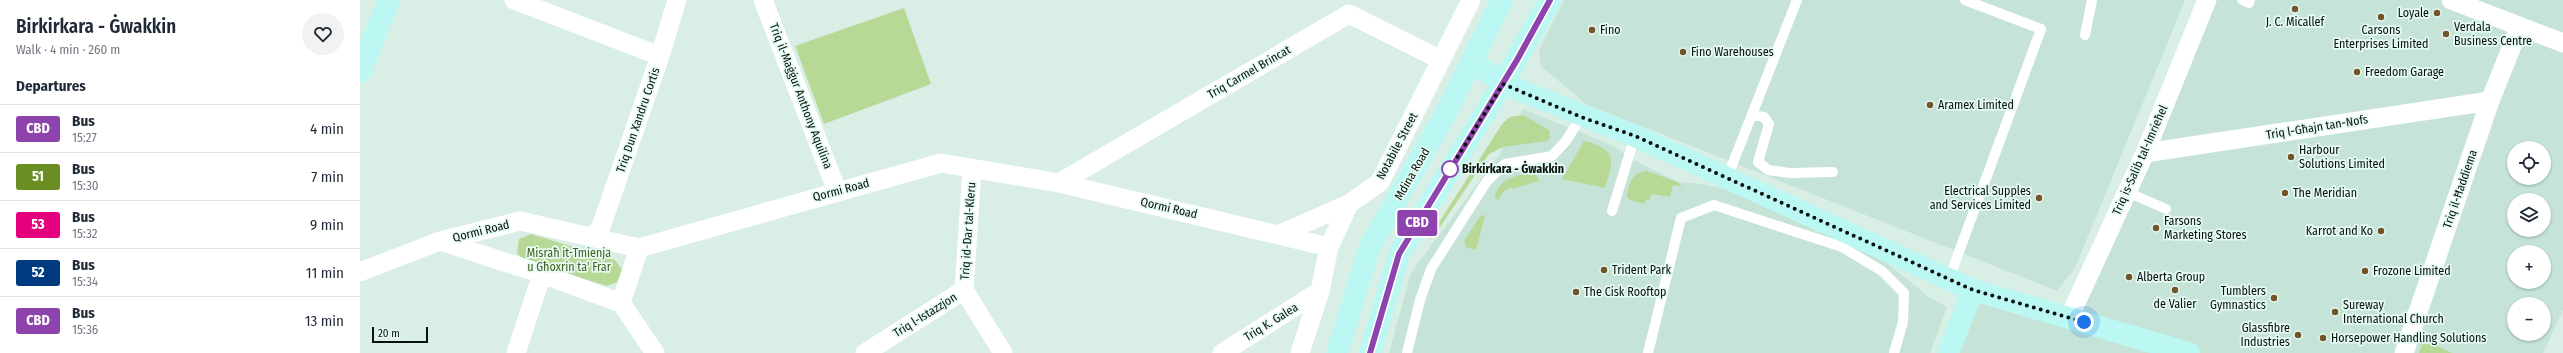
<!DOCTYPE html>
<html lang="en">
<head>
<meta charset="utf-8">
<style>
	body { margin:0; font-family:"Fira Sans Condensed",sans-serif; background:#f2f2f3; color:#1f2937; height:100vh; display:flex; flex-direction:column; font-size:15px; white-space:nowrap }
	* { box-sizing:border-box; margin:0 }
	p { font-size:13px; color:#747a83 }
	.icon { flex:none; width:22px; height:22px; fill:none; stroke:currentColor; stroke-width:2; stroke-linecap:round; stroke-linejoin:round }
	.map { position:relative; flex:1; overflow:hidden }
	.drawer { display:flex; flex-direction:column; background:#fff; width:360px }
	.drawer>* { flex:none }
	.badge { padding:0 8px; border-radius:3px; font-size:14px; line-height:26px }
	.buttons { position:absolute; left:2147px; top:141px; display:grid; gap:8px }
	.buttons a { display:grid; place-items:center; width:44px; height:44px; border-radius:50%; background:#fff; box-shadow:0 1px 3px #0004; font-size:20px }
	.scale { position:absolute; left:12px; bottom:10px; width:56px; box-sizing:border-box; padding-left:4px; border:2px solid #09110e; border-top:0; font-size:11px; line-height:14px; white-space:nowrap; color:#09110e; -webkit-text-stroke:3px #e6fbf2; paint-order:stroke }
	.you { position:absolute; width:20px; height:20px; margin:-10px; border:3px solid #fff; border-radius:50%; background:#1a73e8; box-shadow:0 0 0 6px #1a73e833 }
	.map>.badge { position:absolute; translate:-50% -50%; box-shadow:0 0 0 2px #fff }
	h2 { padding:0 16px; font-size:15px; line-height:36px }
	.round { display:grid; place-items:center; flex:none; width:42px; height:42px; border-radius:21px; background:#f2f2f3 }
	.head { display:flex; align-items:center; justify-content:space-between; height:68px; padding:0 16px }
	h1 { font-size:19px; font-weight:600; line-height:30px }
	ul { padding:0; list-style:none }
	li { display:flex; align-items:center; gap:12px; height:48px; padding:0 16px; border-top:1px solid #e0e1e3 }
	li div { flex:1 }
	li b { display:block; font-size:15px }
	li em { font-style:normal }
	li .badge { min-width:44px; font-weight:700; text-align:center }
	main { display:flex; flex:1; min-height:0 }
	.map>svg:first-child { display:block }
</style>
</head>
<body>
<main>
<section class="drawer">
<div class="head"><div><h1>Birkirkara - Ġwakkin</h1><p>Walk · 4 min · 260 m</p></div><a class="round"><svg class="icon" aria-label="heart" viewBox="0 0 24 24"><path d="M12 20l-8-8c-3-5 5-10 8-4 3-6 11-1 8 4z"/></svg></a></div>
<h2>Departures</h2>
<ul>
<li><span class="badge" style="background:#8e44ad;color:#fff">CBD</span><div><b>Bus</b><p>15:27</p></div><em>4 min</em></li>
<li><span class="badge" style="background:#6b8e23;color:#fff">51</span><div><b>Bus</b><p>15:30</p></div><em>7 min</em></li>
<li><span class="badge" style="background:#e6007e;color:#fff">53</span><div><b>Bus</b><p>15:32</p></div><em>9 min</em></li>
<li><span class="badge" style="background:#003b80;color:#fff">52</span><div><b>Bus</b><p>15:34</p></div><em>11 min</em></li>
<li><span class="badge" style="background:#8e44ad;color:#fff">CBD</span><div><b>Bus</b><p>15:36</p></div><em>13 min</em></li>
</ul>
</section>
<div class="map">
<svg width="2203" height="353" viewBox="0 0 2203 353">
	<rect width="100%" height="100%" fill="#d9eee5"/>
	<path fill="#c5e3d6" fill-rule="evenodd" d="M1204,0h621l-110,268 -18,23 -471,-187 -45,-38 -2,-16z
		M1855,0h348v310l-20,43h-584l20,-52 96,27zM2154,148h30v30h-30zM2154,200h30v30h-30zM2154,252h30v30h-30zM2154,304h30v30h-30z
		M1163,109l91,37 16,12 47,24 24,2 24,5 130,46 -2,1 77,62 17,9 -17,46h-541l22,-80 88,-118z"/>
	<path fill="#b8d996" d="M544,8l27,76 -107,40 -29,-78z
		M1163,115l26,15 1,8 -3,3 -44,6 -14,7 -57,85 -3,-1 73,-114 8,-7z
		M1224,141c5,0 10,3 15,5 20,9 10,26 6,42l-43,-9z
		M1286,171l32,11 4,5 -9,-2 -3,12 -18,-3 -3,6 -3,-1 -1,5 -15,-4 -3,-3c1,-13 5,-24 19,-26z
		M1175,173l4,8 -27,8 -1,-2 -8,5 -5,8 -3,-2c2,-20 24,-24 40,-25z
		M1121,215l4,1 -9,34 -10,-3 -2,-6z
		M171,234l84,26 7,10 -5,12 -10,4 -84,-26 -6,-7 2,-14z
		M2064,340l28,13h-33z"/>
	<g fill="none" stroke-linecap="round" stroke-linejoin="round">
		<path stroke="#fff" stroke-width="10" d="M1882,0l7,3 1,-3
			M1725,35l7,-35
			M1392,115l12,2 5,7 -11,38 10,8 22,3 43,-1
			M1367,178l70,-178
			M1767,192l39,17
			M1252,211l23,-75
			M1589,279l92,-250 -76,-29
			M1047,353l13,-53 11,-31 56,-88 18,-17 47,-8 14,-15 15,-24
			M1288,353l33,-135 33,-13 128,42 40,24 22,22 -1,29 -9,31"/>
		<path stroke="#fff" stroke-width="19" d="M154,0l146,56
			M403,0l74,191
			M2091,0l112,43
			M1785,153l345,-52
			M612,169l-8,121 39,63
			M699,183l290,-169 92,46
			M920,234l69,-30
			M233,237l8,-10 59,-171 17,-56
			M80,241l102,33 79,29 34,50
			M0,272l80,-31 80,-20 119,27 302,-85 118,20 270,64
			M261,303l18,-55
			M1709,318l76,-165 62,-153
			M156,353l26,-79
			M505,353l99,-63
			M862,353l98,-62
			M940,353l20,-62 9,-44 20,-43 31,-22 91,-182
			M2044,353l86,-252 30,-75"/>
		<path stroke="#bbf7f3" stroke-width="22" d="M1112,63l42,25 121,48 338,154 216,63
			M0,72l29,-72
			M977,353l33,-106 76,-134 56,-113
			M1010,353l29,-99 104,-171 47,-83
			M1588,353l25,-63"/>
	</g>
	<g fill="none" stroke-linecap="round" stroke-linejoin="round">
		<g stroke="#fff" stroke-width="9">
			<path id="line" d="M1010,353l29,-99 118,-194 33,-60"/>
		</g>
		<use href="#line" stroke="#8e44ad" stroke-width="6"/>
		<path stroke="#09110e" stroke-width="4" stroke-dasharray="0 7.2" d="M1090,169l53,-85 78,33 54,19 338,154 111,32"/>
	</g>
	<g fill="#735329" stroke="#e6fbf2" stroke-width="1.5">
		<circle cx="1935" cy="9" r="4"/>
		<circle cx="2077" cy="13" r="4"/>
		<circle cx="2021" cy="17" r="4"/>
		<circle cx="1232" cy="30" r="4"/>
		<circle cx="2086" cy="34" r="4"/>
		<circle cx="1323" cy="52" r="4"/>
		<circle cx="1997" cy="72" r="4"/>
		<circle cx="1570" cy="105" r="4"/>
		<circle cx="1931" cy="157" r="4"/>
		<circle cx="1925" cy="193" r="4"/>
		<circle cx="1679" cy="198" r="4"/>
		<circle cx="1796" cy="228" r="4"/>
		<circle cx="2021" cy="231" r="4"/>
		<circle cx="1244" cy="270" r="4"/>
		<circle cx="2005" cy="271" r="4"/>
		<circle cx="1769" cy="277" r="4"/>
		<circle cx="1815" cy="290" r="4"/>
		<circle cx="1216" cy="292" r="4"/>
		<circle cx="1914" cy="298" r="4"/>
		<circle cx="1975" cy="312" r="4"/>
		<circle cx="1938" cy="335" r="4"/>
		<circle cx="1963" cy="338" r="4"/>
	</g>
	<circle fill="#fff" stroke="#8e44ad" stroke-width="2" cx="1090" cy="169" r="8"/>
	<g text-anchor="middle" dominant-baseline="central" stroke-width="3.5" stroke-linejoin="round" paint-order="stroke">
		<g font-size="12" fill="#09110e" stroke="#e6fbf2" text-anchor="start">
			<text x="2069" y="13" text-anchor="end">Loyale</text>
			<text x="1935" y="22" text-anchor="middle">J. C. Micallef</text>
			<text x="2094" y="27">Verdala<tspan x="2094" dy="14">Business Centre</tspan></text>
			<text x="1240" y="30">Fino</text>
			<text x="2021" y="30" text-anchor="middle">Carsons<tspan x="2021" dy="14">Enterprises Limited</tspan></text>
			<text x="1331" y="52">Fino Warehouses</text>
			<text x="2005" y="72">Freedom Garage</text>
			<text x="1578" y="105">Aramex Limited</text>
			<text x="1939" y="150">Harbour<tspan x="1939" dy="14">Solutions Limited</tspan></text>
			<text x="1671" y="191" text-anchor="end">Electrical Supples<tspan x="1671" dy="14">and Services Limited</tspan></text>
			<text x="1933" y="193">The Meridian</text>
			<text x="1804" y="221">Farsons<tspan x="1804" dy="14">Marketing Stores</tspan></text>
			<text x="2013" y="231" text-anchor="end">Karrot and Ko</text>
			<text x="1252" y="270">Trident Park</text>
			<text x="2013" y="271">Frozone Limited</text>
			<text x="1777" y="277">Alberta Group</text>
			<text x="1906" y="291" text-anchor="end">Tumblers<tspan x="1906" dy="14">Gymnastics</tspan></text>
			<text x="1224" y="292">The Cisk Rooftop</text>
			<text x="1815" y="304" text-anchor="middle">de Valier</text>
			<text x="1983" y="305">Sureway<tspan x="1983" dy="14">International Church</tspan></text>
			<text x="1930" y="328" text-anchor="end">Glassfibre<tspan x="1930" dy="14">Industries</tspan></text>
			<text x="1971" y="338">Horsepower Handling Solutions</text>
		</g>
		<g font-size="12" fill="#09110e" stroke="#e6fbf2">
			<text transform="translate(889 72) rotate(-30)">Triq Carmel Brincat</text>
			<text transform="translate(441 96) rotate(69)">Triq il-Maġġur Anthony Aquilina</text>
			<text transform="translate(278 120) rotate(-71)">Triq Dun Xandru Cortis</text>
			<text transform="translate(1957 127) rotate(-9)">Triq l-Għajn tan-Nofs</text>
			<text transform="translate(1037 146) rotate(-62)">Notabile Street</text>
			<text transform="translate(1780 160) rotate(-66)">Triq is-Salib tal-Imrieħel</text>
			<text transform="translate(1052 174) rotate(-60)">Mdina Road</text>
			<text transform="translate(2100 189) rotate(-71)">Triq il-Ħaddiema</text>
			<text transform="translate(481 190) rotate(-15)">Qormi Road</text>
			<text transform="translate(809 208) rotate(13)">Qormi Road</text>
			<text transform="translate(121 231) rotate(-14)">Qormi Road</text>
			<text transform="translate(608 231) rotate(-86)">Triq id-Dar tal-Kleru</text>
			<text transform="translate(565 315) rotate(-32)">Triq l-Istazzjon</text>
			<text transform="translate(911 322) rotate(-32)">Triq K. Galea</text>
		</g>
		<g font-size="12" font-weight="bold" fill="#09110e" stroke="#e6fbf2" text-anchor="start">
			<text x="1102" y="169">Birkirkara - Ġwakkin</text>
		</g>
		<g font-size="12" fill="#456023" stroke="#e6fbf2">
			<text x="209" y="253">Misraħ it-Tmienja<tspan x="209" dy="14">u Għoxrin ta' Frar</tspan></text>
		</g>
	</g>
</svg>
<div class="buttons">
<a><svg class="icon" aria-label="locate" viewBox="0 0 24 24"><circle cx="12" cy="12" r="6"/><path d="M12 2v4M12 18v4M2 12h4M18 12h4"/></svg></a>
<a><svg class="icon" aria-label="layers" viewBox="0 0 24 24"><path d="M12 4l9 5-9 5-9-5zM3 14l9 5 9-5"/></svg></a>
<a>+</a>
<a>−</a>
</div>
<div class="scale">20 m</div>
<div class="you" style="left:1724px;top:322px"></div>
<b class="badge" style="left:1057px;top:223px;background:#8e44ad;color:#fff">CBD</b>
</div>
</main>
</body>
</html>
